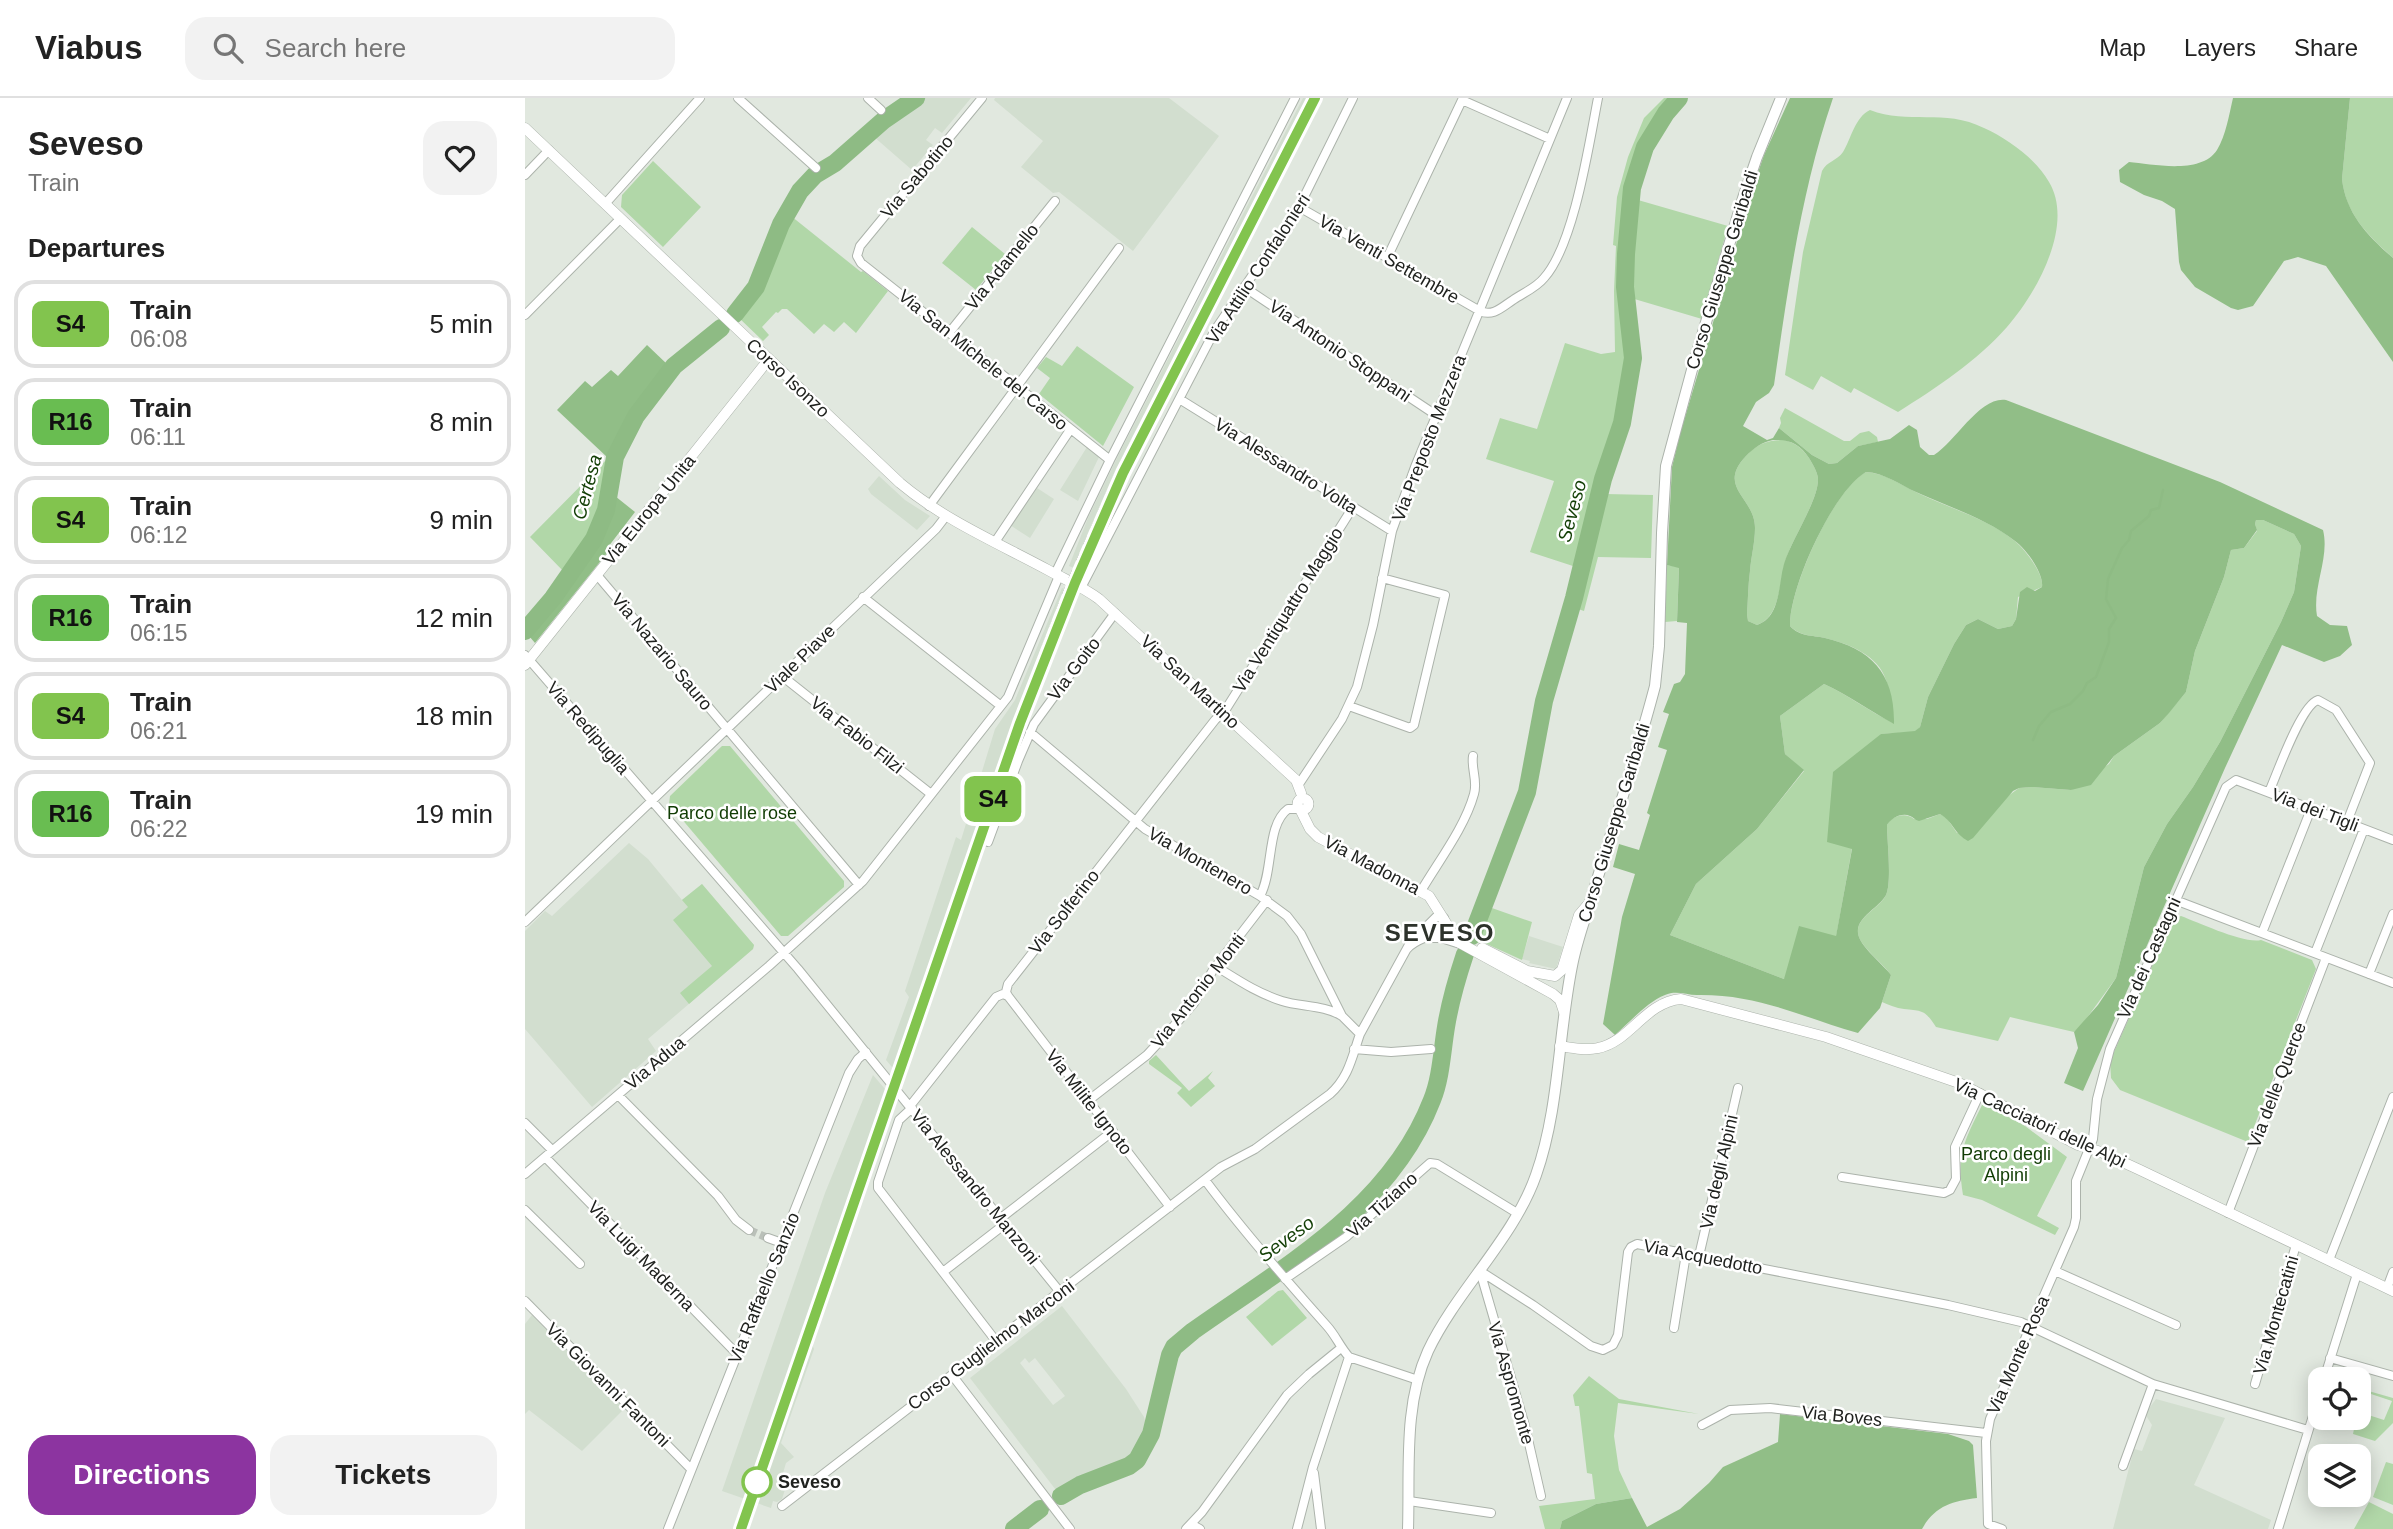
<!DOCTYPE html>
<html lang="en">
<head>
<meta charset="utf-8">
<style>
	body { margin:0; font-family:Helvetica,sans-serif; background:#f2f2f2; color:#222; height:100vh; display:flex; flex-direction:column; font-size:26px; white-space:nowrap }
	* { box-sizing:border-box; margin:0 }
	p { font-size:23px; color:#767676 }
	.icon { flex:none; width:38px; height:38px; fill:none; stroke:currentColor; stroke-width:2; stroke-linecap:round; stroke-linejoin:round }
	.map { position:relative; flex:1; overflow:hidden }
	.drawer { display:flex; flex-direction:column; background:#fff; width:525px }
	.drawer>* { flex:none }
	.badge { padding:0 14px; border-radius:10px; font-size:24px; line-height:46px }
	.controls { position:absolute; left:1783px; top:1269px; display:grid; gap:14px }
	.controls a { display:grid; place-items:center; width:63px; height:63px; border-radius:14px; background:#fff; box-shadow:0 4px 18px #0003; font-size:35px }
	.map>.badge { position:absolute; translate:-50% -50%; box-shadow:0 0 0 4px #fff }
	h2 { padding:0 28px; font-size:26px; line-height:63px }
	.round { display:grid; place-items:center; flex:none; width:74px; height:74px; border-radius:21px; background:#f2f2f2 }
	.summary { display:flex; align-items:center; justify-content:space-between; height:119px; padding:0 28px }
	h1 { font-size:33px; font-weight:800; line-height:52px }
	.cta { display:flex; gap:14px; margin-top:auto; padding:14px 28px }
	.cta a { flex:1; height:80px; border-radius:21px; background:#8c34a0; color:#fff; font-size:28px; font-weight:800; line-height:80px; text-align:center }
	.cta a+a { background:#f2f2f2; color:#222 }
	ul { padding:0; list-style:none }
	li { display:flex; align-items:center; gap:21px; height:88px; margin:0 14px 10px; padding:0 14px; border:4px solid #e0e0e0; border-radius:21px }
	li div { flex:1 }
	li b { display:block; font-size:26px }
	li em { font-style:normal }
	li .badge { min-width:77px; font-weight:700; text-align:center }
	header { display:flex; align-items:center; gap:42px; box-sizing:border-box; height:98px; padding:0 35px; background:#fff; border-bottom:2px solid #e0e0e0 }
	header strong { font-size:33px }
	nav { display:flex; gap:38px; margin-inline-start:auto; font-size:24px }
	.search { width:490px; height:63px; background:#f2f2f2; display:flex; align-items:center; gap:18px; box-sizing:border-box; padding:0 24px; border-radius:21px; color:#767676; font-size:26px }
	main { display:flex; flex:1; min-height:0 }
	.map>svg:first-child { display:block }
</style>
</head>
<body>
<header>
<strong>Viabus</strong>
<div class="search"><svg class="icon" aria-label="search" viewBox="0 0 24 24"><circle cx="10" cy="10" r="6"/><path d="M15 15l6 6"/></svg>Search here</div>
<nav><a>Map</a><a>Layers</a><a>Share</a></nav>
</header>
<main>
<section class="drawer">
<div class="summary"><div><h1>Seveso</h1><p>Train</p></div><a class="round"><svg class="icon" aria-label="heart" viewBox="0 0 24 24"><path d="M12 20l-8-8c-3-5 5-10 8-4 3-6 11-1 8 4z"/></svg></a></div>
<h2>Departures</h2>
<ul>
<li><span class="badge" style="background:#82c44e;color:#111">S4</span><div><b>Train</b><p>06:08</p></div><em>5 min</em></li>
<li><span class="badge" style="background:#69bd51;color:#111">R16</span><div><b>Train</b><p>06:11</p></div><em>8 min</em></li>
<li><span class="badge" style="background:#82c44e;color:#111">S4</span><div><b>Train</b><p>06:12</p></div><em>9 min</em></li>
<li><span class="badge" style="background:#69bd51;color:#111">R16</span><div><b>Train</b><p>06:15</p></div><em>12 min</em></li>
<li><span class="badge" style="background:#82c44e;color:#111">S4</span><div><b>Train</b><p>06:21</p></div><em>18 min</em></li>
<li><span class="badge" style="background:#69bd51;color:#111">R16</span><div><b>Train</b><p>06:22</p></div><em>19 min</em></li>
</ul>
<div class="cta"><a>Directions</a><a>Tickets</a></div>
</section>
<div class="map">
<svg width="1868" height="1431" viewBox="0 0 1868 1431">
	<rect width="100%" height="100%" fill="#e1e8df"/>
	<path fill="#d2decf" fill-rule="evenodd" d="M401,0h45l-29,35 -7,-5 -9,12 7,5 -21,25 -39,-34z
		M470,0h174l50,38 -86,115 -74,-59 -6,1 -32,-26 22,-26 -49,-41z
		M778,0h18l-195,382 -42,92 -15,-6 19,-48 31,-64z
		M562,349l12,10 -21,44 -18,-11z
		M354,378l26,24 25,16 -13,14 -46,-36 -3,-5z
		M512,390l17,11 -24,39 -20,-13z
		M537,490l14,5 -48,125 -67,199 -58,163 -17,-20 23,-63 -4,-6 51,-154 5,3 34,-111 20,-29z
		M104,745l19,16 34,41 20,-16 52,61 -1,4 -105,90 8,12 -64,56 -67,-78v-98l20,-20 7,5z
		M1004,838l34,11 -7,22 -27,-6 1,-2 -8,-2z
		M348,977l23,27 -84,242 2,5 -33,94 13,14 -8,6 -3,10 4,2 1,5 -6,19 -5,3 -4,-1 -2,7 -49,-17 103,-298z
		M537,1208l64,83 18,28 2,7 -8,23 -11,12 -16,9 -28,10 -24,16 -89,-116zM500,1260l4,5 6,-5 30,38 -12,9 -33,-42z
		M7,1217l92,94 -42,42 -53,-41 -4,4v-90z
		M1631,1301l69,19 -31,67 77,35 -3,9h-155l21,-80 8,2 10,-26 -7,-11z"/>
	<path fill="#b1d7a8" d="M398,0h3l-53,38 -31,31 -23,15 -11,11 -17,23 70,56 2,-1 25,20 -32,42 -12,-11 -10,10 -10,-8 -10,10 -27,-25h-5l-4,4 -2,-1 -14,15 7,8 -6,6 -25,-24 21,-26 29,-72 17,-28 12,-12 28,-18 36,-34z
		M1139,0h7l-23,29 -21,61 -8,84 7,90 -4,34 -4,21 -22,63 -20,87 -46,-15 24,-71 -68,-22 14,-41 37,11 28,-86 36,11 14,-2 -1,-61 2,-45 -3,-1 4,-48 11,-40 16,-39z
		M1825,0h43v160c-25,-23 -47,-43 -51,-79z
		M1345,12c38,15 74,-2 114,18 24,11 51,30 65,54 26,43 -13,112 -42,145 -30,34 -71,61 -109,85l-44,-24 -3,5 -30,-17 -8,14 -28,-15 18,-123 19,-81c5,-10 15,-10 21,-19 8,-13 12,-35 27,-42z
		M128,63l48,46 -38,40 -42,-40 1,-12z
		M1113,102l90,26 -26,93 -71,-21v-28z
		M447,129l33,27 -29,36 -34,-27z
		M552,248l57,41 -31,59 -64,-52 11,-16 -13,-10 9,-11 16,9z
		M1260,310l59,33h6l10,-8 9,-2 8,6 1,5 -20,4 -21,17 -8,1 -17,-9 -33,-27 2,-5 -1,-5z
		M1259,342c12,3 18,8 25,18 4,7 8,13 9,20 1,21 -25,59 -32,81 -7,22 -5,58 -29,66l-9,-4 -1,-7c1,-14 1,-28 3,-43 1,-14 5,-28 5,-43 0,-31 -39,-40 -9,-72 11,-12 22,-16 38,-16z
		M88,355c-10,47 -13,84 -47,121l-36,-37z
		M1341,374c20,1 36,14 54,22 30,14 72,27 96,48 10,9 28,32 26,45l-24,10 -2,22 -4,7 -14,3 -20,-10 -12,6 -12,19 -26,53 -8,30 -5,5 -34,2 -29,114 -16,89 -52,42 -114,-44 26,-51 61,-55 47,-58 -19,-17 -5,-38 44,-32c24,11 45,27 69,39 -2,-13 -2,-30 -7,-43 -8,-25 -37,-36 -61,-42 -13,-3 -24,-1 -35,-12 -1,-37 43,-136 76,-154z
		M1080,396l48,1 -2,63 -53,-1 -14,54 -6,-2z
		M1731,422h7l31,14 7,12 -7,46 -13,30 -61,120 -27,45 -26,37 -23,43 -28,111 -35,48 -7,6 -64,-15 -12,24 -62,-14c-11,-17 -13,-16 -32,-18 -8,-1 -15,-4 -22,-7l9,-27c-8,-12 -32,-29 -33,-42 -2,-16 22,-25 28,-38 6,-13 1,-54 1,-70 5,-10 19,-13 27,-6h13l13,-5 6,3 11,16 62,-45 13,-1 39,3 38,-26 5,-8 46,-33 26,-31 9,-41 29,-74 7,-27 13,-2 13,-17 -2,-7z
		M1142,467l12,2 -2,54 -12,1z
		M197,648h8l114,135v6l-56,49h-7l-112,-132 1,-8z
		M177,786l52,61 -1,4 -64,55 -9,-11 32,-27 -39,-46 15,-13 -6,-7z
		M964,809l43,15 -10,38 -44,-20z
		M1656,818c19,7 63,28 80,24l51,20 4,9 -68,173 -128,-52 -9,-12 -1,-17 63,-142z
		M631,957l33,36 24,-20 -5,7 7,8 -24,21 -14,-14 5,-5 -33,-24v-3z
		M1458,1005l42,23 42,31 -30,59 22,12 -4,7 -73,-35 -19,-5c-7,-42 2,-55 20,-92z
		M758,1192l24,28 -35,28 -26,-29 32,-26z
		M1064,1278l30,23 80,15 -81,-11 -4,33 5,34 13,28 -36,6 -34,17 -2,8h-15l-6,-23 56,-7 -3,-25 -5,-1 -8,-67h-4l-2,-11z
		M1840,1292l28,8v25l-18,18 -22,-7 1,-5 -11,-3 3,-8h13v-6l25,8 8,-19 -27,-9z
		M1861,1364l7,2v41l-20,-8z
		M1844,1404l24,12v15h-39z"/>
	<path fill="#91be87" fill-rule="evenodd" d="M1265,0h43c-32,93 -45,190 -59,287l-5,8 -13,9 -13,24 24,14 6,-2 6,-10 33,27 17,9 8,-1 21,-17 32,-7 19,-14 8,5 3,17 9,8h5c22,-14 46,-59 72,-55l214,82 103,48c7,28 -11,57 -6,86l13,9 17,1 5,19 -12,11 -16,6 -42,-17 -57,123 -142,323 -19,-8 14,-35 -4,-16 24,-27 18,-27 28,-111 23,-43 26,-37 27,-45 61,-120 13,-30 7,-46 -7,-12 -31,-14h-7l-1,4 2,6 -13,18 -13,2 -7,27 -29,74 -9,41 -17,21 -9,10 -46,33 -23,29 -20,5 -39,-3 -13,1 -6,3 -40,47 -5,3c-13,-6 -16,-21 -28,-27l-21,7c-4,-1 -6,-4 -9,-5 -8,-4 -19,2 -23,9 0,16 5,57 -1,70 -7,13 -30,22 -28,38 1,13 25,31 33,42l-11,33 -22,25c-57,-16 -99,-39 -161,-38 -11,0 -21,-5 -32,0 -18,7 -35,27 -50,40l-12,-11 19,-107 13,-43 -22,-7 6,-23 20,6 11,-35 -3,-2 20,-63 -9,-3 11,-33 -6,-2 11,-28 6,-2 5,-8 2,-51 -10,-1 2,-54 -12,-3 5,-98 8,-33 74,-250 10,-29zM1248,342c17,-1 27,4 36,18 4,7 8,13 9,20 1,22 -27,62 -34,86 -6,21 -3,53 -27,61l-9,-4 -1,-7c1,-14 1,-28 3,-43 1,-14 5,-28 5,-43 0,-31 -39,-40 -9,-72 8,-8 16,-14 27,-16zM1341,374c19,1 34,13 50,20 33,15 71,27 99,49 11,8 29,32 27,46l-7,4 -8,-4 -7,5 -4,27 -4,7 -14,3 -20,-10 -12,6 -12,19 -26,53 -8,30 -5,4 -34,3 -48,38 -6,70 25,7 -16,87 -37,-10 -15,53 -114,-44 26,-51 61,-55 47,-59 -19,-16 -5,-38 44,-32c24,11 46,27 70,40 1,-50 -22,-75 -69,-86 -13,-3 -25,-1 -35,-12 -1,-38 43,-135 76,-154z
		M1708,0h117l-8,81c4,35 26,57 51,79v104l-67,-96 -28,-9 -14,4 -31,45 -15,4 -7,-2 -36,-21 -14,-17 -2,-8 -4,-53 -13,-8 -18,-6 -24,-13 -1,-12 10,-8c23,2 72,13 88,-12 9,-15 12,-35 16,-52z
		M122,247l21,20 -39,56 -21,37 -51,-48 28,-29 7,6 19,-17 7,6z
		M90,398l20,16 -30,39 2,2 -72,90 -6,-7c37,-45 68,-84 86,-140z
		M1255,1316l168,20 21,7 4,4 4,53c-25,3 -42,8 -55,31h-362l2,-8 34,-17 36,-6 15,29 33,-18 29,-26 14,-16 55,-25z"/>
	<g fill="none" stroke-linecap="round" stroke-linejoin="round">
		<path stroke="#8ebb84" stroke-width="2.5" d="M1508,642l6,-14 12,-14 19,-8 13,-13 4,-8 9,-6 13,-35v-13l7,-11 -10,-19 2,-20 14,-31 7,-8 2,-9 18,-15 2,-6 8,-2 4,-18"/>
		<path stroke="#8ebb84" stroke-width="18" d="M210,216l21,-27 25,-63 19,-33 15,-16 20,-12 49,-43 32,-22
			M0,533l28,-33 41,-59 12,-29 9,-53 21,-41 38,-50 47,-38
			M947,838l55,-144 17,-91 30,-103 29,-119 19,-56 11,-65 -8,-71 1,-33 6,-66 13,-41 21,-34 13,-15
			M536,1398l19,-11 49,-19 8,-6 14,-26 19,-79 4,-8 19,-16c90,-64 197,-122 239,-231 9,-22 10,-49 14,-73 4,-25 11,-49 19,-73
			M489,1431l26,-20"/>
		<path stroke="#bac0b9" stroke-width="8" stroke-dasharray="8 4" stroke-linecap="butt" d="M224,1132l19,8"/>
		<g stroke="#acb3ab" stroke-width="10">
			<path id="minor" d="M213,0l78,70
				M343,0l13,12
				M457,0l-122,148 -3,10 4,7 249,197
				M937,2l88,39
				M0,77l24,-25
				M80,106l95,-106
				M774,109l181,104c13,6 22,-4 33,-11 10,-7 23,-12 31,-22 30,-33 45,-134 54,-180
				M862,160l76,-160
				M719,189l192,128
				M0,217l95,-96
				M424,235l106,-132
				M656,302l211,131
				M404,408l190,-258
				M470,444l75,-112
				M530,476l55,-114 185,-362
				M72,477l262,310
				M557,488l133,-256 84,-123 54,-109
				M338,499l138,109
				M0,557l273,314 262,323
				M257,578l149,118
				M824,608l61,22 4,-3 31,-130 -63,-17
				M505,634l115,97 115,67 27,20 14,18 41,82 18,18 50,-91 26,-26 8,1 1,4c-7,16 -28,14 -38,27
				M774,686l43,-65 15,-32 16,-62 19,-94 23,-64 152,-369
				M1744,694c8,-18 32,-87 49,-92l18,10 34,53 -23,59
				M463,744l30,-81 16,-37 81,-111
				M896,793c17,-29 44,-64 53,-97 4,-13 -3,-25 -1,-38
				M735,798c14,-26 6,-71 28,-87h12
				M1650,802l218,83
				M0,824l411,-393 10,-13
				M1737,835l49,-124
				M904,840h12l19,6
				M1790,855l49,-124
				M692,869c21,13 40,26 65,34 19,6 42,4 60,15
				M1844,876l24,-60
				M483,898l-2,-4 2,-8 207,-264 11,-11 127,-202
				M483,898l162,211
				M829,951l37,3 40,-3
				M93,997l100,101 18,24 13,10
				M564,1002l58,-45 25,-27 22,-25 19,-33 54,-70
				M385,1008l86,-109 7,-3 5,2
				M387,1010l-13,12 -21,62v6l118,153
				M0,1025l27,27
				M20,1059l193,198
				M0,1076l244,-208 94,-85 145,-184 51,-121
				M1317,1079l102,16 6,-3 6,-11 -1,-32 25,-54
				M680,1082c38,51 80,99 122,146 9,10 13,21 22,31l69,23
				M0,1112l55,54
				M1703,1115l98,-255
				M476,1120l112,-87
				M243,1140l14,5
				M1174,1158l39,-168
				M1804,1162l64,-163
				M955,1173l53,34 58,41 12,4 10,-5 5,-10 10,-83 3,-5 6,-3 311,61 73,17 132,62 155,46
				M955,1173l45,155 16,70
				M1530,1173l121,54
				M418,1174l62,-48
				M760,1181l61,-42 84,-74 7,1 80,49
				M1862,1190l6,-16
				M0,1203l165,167
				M1149,1230l12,-74
				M1805,1260l63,18
				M427,1277l118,154
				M1799,1281l33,-105
				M1730,1286l41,-139
				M1177,1327l28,-15 40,-2 216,25
				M1598,1368l30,-82
				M789,1375l7,56
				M884,1403l82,12
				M257,1408l439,-339 34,-18 75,-55c19,-17 22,-37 30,-60
				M666,1426l9,5
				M143,1431l181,-456 9,-14 8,-7
				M661,1431l16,-17 85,-117 22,-21 32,-26
				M772,1431l16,-62 36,-110
				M1477,1431l-14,-5 -2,-83 4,-22 84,-192 2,-9v-37l17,-42 4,-40 13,-50 116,-262 10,-7 157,60
				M1753,1431l43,-139"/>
		</g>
		<g stroke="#acb3ab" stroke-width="11">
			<path id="tertiary" d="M0,30l375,355c44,37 98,60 148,87 18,10 35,17 51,29l197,181 5,13
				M0,567l244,-306
				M772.5 706a5.5 5.5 0 1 1 11 0a5.5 5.5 0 1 1-11 0Z
				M775,711l10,20 8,8 111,59 29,46 95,52 7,6 4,12
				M957,850l45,23 28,5 7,-6 17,-55 11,-13
				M1035,948c12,2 26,5 38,2 32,-6 47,-46 83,-49l145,38 133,46 119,62 23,7 39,18 253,121"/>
		</g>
		<g stroke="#acb3ab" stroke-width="12">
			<path id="secondary" d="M883,1431c2,-59 -5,-123 20,-178 29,-61 86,-113 108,-176 24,-68 22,-144 37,-214 5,-24 14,-48 21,-71 20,-68 43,-135 61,-204l4,-40 3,-113 4,-67 27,-100 50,-168 14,-41 24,-59"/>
		</g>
		<use href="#minor" stroke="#fff" stroke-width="8"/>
		<use href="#tertiary" stroke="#fff" stroke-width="10"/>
		<use href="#secondary" stroke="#fff" stroke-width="10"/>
		<path stroke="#484b47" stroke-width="2.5" stroke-dasharray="9 9" stroke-linecap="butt" d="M210,1431l280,-809 54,-140 49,-111 191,-371"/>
	</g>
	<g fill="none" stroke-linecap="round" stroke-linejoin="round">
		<g stroke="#fff" stroke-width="16">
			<path id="line" d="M216,1431l279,-806 55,-140 48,-110 192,-375"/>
		</g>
		<use href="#line" stroke="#82c44e" stroke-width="10"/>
	</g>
	<circle fill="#fff" stroke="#82c44e" stroke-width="3.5" cx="232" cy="1384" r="14"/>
	<g text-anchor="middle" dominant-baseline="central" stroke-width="5" stroke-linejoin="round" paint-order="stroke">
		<g font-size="18" fill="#20221f" stroke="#fff">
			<text transform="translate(392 79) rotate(-50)">Via Sabotino</text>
			<text transform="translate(864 161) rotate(30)">Via Venti Settembre</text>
			<text transform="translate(477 169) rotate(-51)">Via Adamello</text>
			<text transform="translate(733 171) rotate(-57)">Via Attilio Confalonieri</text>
			<text transform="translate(1197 172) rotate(-73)">Corso Giuseppe Garibaldi</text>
			<text transform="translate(815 253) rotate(34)">Via Antonio Stoppani</text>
			<text transform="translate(458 262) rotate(39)">Via San Michele del Carso</text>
			<text transform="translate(263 280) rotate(43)">Corso Isonzo</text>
			<text transform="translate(904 340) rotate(-69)">Via Preposto Mezzera</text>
			<text transform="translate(761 368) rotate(32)">Via Alessandro Volta</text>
			<text transform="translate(124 412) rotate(-51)">Via Europa Unita</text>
			<text transform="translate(763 512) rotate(-58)">Via Ventiquattro Maggio</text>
			<text transform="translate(137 554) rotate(50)">Via Nazario Sauro</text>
			<text transform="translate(275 561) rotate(-44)">Viale Piave</text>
			<text transform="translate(549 571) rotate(-53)">Via Goito</text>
			<text transform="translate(665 584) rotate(43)">Via San Martino</text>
			<text transform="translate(63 630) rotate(49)">Via Redipuglia</text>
			<text transform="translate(332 637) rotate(38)">Via Fabio Filzi</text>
			<text transform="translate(1790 712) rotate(21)">Via dei Tigli</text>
			<text transform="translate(1089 725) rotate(-73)">Corso Giuseppe Garibaldi</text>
			<text transform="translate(675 763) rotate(30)">Via Montenero</text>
			<text transform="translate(847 767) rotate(28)">Via Madonna</text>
			<text transform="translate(539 814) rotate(-52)">Via Solferino</text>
			<text transform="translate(1624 860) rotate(-66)">Via dei Castagni</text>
			<text transform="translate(673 893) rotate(-52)">Via Antonio Monti</text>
			<text transform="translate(130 965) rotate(-40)">Via Adua</text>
			<text transform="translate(1752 987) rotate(-69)">Via delle Querce</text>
			<text transform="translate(564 1004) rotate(52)">Via Milite Ignoto</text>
			<text transform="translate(1515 1025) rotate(25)">Via Cacciatori delle Alpi</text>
			<text transform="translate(1194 1074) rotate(-77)">Via degli Alpini</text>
			<text transform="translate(450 1089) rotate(51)">Via Alessandro Manzoni</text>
			<text transform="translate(857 1107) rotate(-42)">Via Tiziano</text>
			<text transform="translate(116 1158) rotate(46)">Via Luigi Maderna</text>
			<text transform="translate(1178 1159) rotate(11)">Via Acquedotto</text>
			<text transform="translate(239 1190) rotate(-68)">Via Raffaello Sanzio</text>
			<text transform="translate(1751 1217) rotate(-74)">Via Montecatini</text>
			<text transform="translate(466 1247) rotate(-37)">Corso Guglielmo Marconi</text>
			<text transform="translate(1493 1257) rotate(-66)">Via Monte Rosa</text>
			<text transform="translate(986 1285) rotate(74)">Via Aspromonte</text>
			<text transform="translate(83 1287) rotate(45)">Via Giovanni Fantoni</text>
			<text transform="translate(1317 1318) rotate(6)">Via Boves</text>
		</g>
		<g font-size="18" fill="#103c03" stroke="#fff">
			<text x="207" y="715">Parco delle rose</text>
			<text x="1481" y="1056">Parco degli<tspan x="1481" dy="21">Alpini</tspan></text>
		</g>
		<g font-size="18" font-weight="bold" fill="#20221f" stroke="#fff" text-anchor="start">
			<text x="253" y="1384">Seveso</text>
		</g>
		<g font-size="19" font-style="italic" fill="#133f06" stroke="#fff">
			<text transform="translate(62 389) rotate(-75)">Certesa</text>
			<text transform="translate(1047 413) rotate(-75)">Seveso</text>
			<text transform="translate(761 1141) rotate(-36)">Seveso</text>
		</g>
		<g font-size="24" font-weight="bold" letter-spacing="2" fill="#2d322b" stroke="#fff">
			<text x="915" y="834">SEVESO</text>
		</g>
	</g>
</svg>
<div class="controls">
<a><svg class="icon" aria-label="locate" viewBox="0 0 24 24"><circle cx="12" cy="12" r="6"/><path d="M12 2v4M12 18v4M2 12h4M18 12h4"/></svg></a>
<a><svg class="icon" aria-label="layers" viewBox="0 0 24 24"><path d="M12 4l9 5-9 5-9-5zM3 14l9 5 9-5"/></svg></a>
</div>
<b class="badge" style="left:468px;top:701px;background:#82c44e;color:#111">S4</b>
</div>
</main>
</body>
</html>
